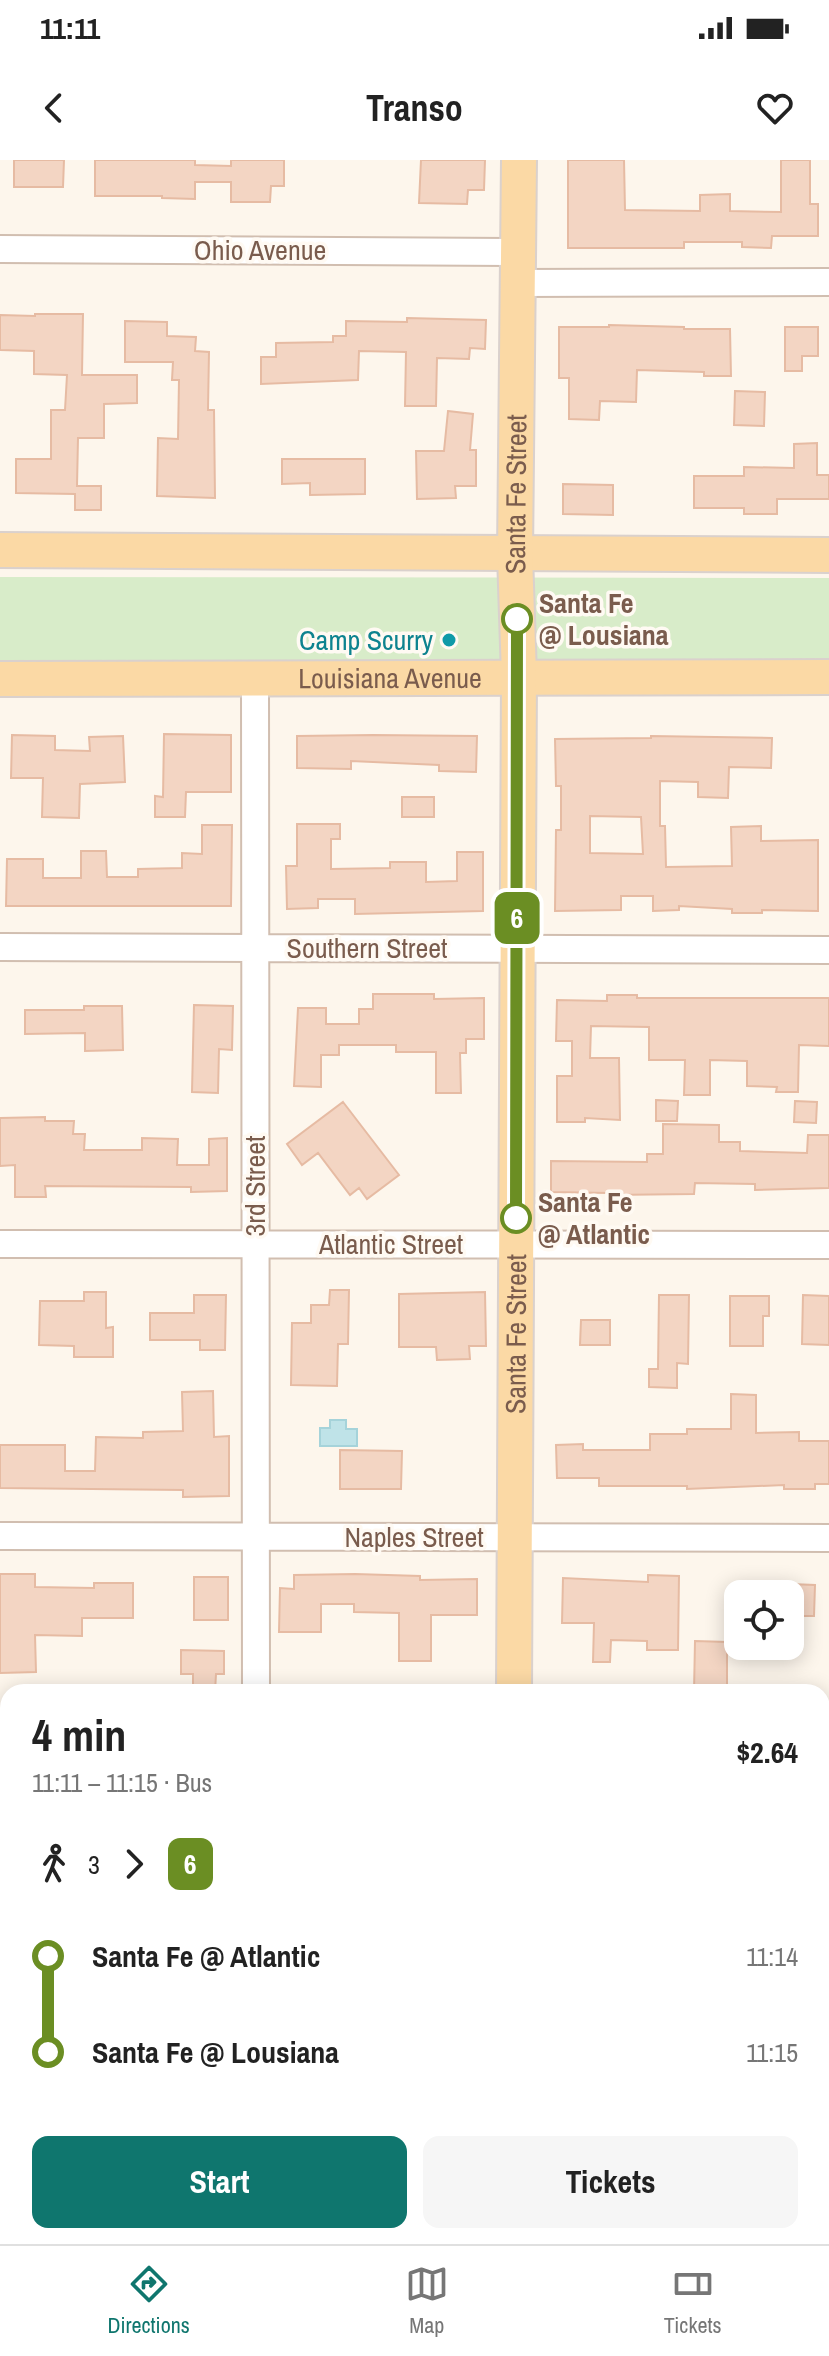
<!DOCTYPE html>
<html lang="en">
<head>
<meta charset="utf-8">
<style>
	body { margin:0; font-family:"Archivo Narrow",sans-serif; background:#f6f6f6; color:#222; height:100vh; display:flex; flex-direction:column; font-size:30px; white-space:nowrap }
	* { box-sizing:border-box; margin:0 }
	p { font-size:26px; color:#767676 }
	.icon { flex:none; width:44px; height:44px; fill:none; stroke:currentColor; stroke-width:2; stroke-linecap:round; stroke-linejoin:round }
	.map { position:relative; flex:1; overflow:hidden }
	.panel { position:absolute; left:0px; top:1524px; width:830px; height:560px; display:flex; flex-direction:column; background:#fff; border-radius:24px 24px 0 0; box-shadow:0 4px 20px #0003 }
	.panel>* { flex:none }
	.badge { padding:0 16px; border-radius:12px; font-size:28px; line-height:52px }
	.fabs { position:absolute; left:724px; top:1420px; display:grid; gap:16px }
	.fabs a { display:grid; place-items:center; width:80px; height:80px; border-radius:16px; background:#fff; box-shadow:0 4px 20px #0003; font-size:40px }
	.map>.badge { position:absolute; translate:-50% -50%; box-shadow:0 0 0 4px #fff }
	.legs { display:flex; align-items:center; gap:12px; height:88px; padding:0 32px; font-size:26px }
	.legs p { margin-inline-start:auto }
	.headline { display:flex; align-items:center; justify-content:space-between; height:136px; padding:0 32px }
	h1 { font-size:44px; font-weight:700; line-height:60px }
	.action { display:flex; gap:16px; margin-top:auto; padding:16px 32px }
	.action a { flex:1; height:92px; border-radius:16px; background:#0f766e; color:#fff; font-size:32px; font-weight:700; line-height:92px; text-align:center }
	.action a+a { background:#f6f6f6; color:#222 }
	ul { padding:0 32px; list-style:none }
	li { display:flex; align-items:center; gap:28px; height:96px; font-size:30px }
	li i { display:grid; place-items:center; width:12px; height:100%; margin:0 10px; background:currentColor }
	li i::after { content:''; width:20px; height:20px; margin:-10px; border:6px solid; border-radius:50%; background:#fff }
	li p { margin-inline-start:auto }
	li:first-child i { background:linear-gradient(#0000 50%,currentColor 0) }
	li:last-child i { background:linear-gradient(currentColor 50%,#0000 0) }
	.status { display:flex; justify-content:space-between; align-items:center; height:56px; padding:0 40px; background:#fff; direction:ltr }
	.status svg { height:22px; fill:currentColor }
	header { display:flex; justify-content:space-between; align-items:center; height:104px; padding:0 32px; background:#fff; font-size:36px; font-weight:700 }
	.dock { display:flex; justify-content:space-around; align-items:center; height:112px; border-top:2px solid #e0e0e0; background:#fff; font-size:22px; color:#767676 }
	.dock a { display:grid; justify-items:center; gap:4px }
	.dock .selected { color:#0f766e }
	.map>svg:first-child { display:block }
</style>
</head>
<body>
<div class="status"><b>11:11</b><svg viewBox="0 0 49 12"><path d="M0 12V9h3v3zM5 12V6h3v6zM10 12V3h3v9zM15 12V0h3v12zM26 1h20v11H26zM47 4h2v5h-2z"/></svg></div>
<header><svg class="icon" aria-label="back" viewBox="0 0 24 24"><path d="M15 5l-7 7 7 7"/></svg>Transo<svg class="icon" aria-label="heart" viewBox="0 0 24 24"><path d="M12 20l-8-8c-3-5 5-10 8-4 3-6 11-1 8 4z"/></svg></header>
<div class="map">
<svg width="829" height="2084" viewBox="0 0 829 2084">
	<rect width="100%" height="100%" fill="#fdf6ec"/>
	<path fill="#d8ecc9" d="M0,417l829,1v92l-829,-1z"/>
	<path fill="#bfe3e8" stroke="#a5d3da" stroke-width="2" d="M330,1260h16v9h11v17h-37v-18h10z"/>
	<path fill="#f3d5c3" stroke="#e6bba3" stroke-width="2" fill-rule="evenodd" d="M14,0h50l-1,27h-49z
		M95,0h100v5l36,1v-6h53v26h-13l-1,16h-39v-20h-36v17l-33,-1v-2h-67z
		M421,0h64l-1,30h-16l-1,14 -48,-1z
		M568,0h56l1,50 75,1v-16l30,-1v17l51,1v-52h29v44h8v32h-46l-1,12 -29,-1v-5h-58v6h-116z
		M35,154h48l-1,61h55v28l-33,1v34h-26l-1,48h24v24h-26v-16l-59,-1v-34h35v-49h14l2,-35 -33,-1v-23l-34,-1v-35l35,1z
		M407,158l79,2 -1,29 -15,-1 -1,11 -32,-1 -1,48h-31l1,-54 -47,-1 -1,29 -97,4v-27h15v-14l57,-1v-6h13v-15l61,1z
		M125,161l42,1v14l29,1 -1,14 14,1 -1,58h6l1,88 -58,-2 1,-58 20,1 1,-59h-7l1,-18h-48z
		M609,165l75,2v2h46l1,47h-27v-4l-67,-2 -1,32 -36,-1 -1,19 -30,-1v-41h-10v-51h50z
		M785,167h33v29h-16v15h-17z
		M735,231l30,1 -1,34 -30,-1z
		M448,251l25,3 -3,36h6v36h-21l1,12 -39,1 -1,-48h28z
		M817,283v32h12v24h-52v15h-33v-6h-50v-32h50v-9l50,1v-24z
		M282,299h83v35l-55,1v-12l-28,1z
		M563,324l50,1v30l-50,-1z
		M164,574l67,1v57h-45l-1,25h-30v-21l8,1z
		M12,575l43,1v14l35,1 -1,-14 34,-1 2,46 -45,2 -1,34 -37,-1 1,-39h-32z
		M373,575l104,1 -1,36 -37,-1v-6l-88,-4v8l-54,-1v-32z
		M651,576l121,2 -1,30 -42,-1 -1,31 -30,-1v-15l-38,-1v45h5l1,41 66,-1 -1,-39 30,-1v15l57,-1v71l-56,-1v3h-30v-4l-53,-3v4l-26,1v-15h-32v14l-66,1 1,-81h5v-44h-5l-1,-47 96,-1zM590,656l51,1 2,37 -53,-1z
		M402,637h32v20h-32z
		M297,664h43v15h-9v30l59,-1v-6h36v20l31,-1v-29h26v59l-128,3v-15h-37v9l-31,1 -1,-43h11z
		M202,665h30l-1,81h-225l1,-47h36v19h38v-27h25l1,26h31v-8l44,-1v-15l20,1z
		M373,834h61v5l50,-1v41h-18v14h-6l1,40h-25v-41h-40v-7h-57v10h-18v32l-27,-1 4,-78h28v16h33v-15h14z
		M607,835h30v3h192v48l-30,-1 -1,47h-22l1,-5 -30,-1v-25l-37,-1v35h-26l1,-35h-36v-33l-58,-1 -1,32h29l1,62 -35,-2v4h-28v-46h15v-35h-16l1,-41 50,1z
		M194,845l39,1 -1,44 -13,-1 -1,44 -26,-1z
		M84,846h38l1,44 -38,1v-18l-60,1v-24h59z
		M656,940l22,1 -1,20h-21z
		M795,941l22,1 -1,21 -22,-1z
		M343,942l56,73 -32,24 -8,-11 -9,7 -32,-42 -16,12 -15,-21z
		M45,957v4h29l-1,13h12l-1,16h58v-12l36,1 -1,26h32v-26l18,-1v53l-36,1v-5l-146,-1 1,11h-31v-32l-15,1v-48z
		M663,964l56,1v17h21v9l67,2 1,-18h21v53l-74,2v-6l-60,-1 -1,11 -86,1v-2l-57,-1v-31l96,1v-8h16z
		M330,1130h19l-1,54h-10l-1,42 -46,-1 1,-62h19v-18h18z
		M84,1132h22v36l7,-1v30h-39v-11l-35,-1 1,-44h44z
		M485,1132l1,54h-17l1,13 -33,1 -1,-13h-37v-53z
		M194,1135h32l-1,55h-25v-10h-50v-27h44z
		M659,1135h30l-1,69 -11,-1v25l-28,-1v-18h9z
		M803,1135l26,1v49l-27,-1z
		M730,1136h39v20h-6v30h-33z
		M581,1160h29v25h-30z
		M213,1231l1,46 15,-1v60l-46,1v-7l-183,-2v-43h65v26h30l1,-34 47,1v-6l40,-1 -1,-39z
		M731,1234l25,1v38l43,-1v9h30v43h-14v5h-31v-4l-97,4v-3h-88v-8h-42l-1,-33 27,-1v6h67v-16h37v-5h44z
		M340,1290l62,1 -1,38h-61z
		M0,1414h35v13l59,1v-5h39v35h-51v18l-47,-1 1,37 -36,1z
		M355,1414l65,2v4l57,-1v36h-46v46h-32v-48l-45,-1v-8h-33v28h-42l1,-44 14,1v-14z
		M648,1415l31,1 -1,74h-31v-9l-36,-1 -1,22h-17l1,-39h-32l1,-45 85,4z
		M194,1417h34v43h-34z
		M790,1424l25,1 -1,31h-24z
		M695,1481l32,1v50h-33z
		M181,1490l43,1v23h-8l-1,18h-22v-18h-12z"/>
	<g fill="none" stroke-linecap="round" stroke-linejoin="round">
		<g stroke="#d1beb0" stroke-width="30">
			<path id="minor" d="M0,89l519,3
				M516,123l313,-1
				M255,520l1,1012
				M0,787l829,3
				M0,1084l829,1
				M0,1376l829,2
				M822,1686h7
				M4,1690v394
				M822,2072h7
				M251,2084v-8"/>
		</g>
		<g stroke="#dad1cd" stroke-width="38">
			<g id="major">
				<path d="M0,390l829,5"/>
				<path id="s1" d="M0,519l829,-2"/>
				<path id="s2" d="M514,1532l5,-1016 -4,-121 4,-395"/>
				<path d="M512,2076v8"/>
			</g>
		</g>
		<use href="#minor" stroke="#fff" stroke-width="26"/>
		<use href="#major" stroke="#fbd9a5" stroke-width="34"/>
	</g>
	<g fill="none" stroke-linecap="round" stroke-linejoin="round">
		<g stroke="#fff" stroke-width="18">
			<path id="line-1" d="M516,1058l1,-599"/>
		</g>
		<use href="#line-1" stroke="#6b8e23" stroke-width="12"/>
	</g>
	<g fill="#fff" stroke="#6b8e23" stroke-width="4">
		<circle cx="517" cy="459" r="14"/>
		<circle cx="516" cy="1058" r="14"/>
	</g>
	<circle fill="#0f9aa8" stroke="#fffaf3" stroke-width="3" cx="449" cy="480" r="8"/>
	<g text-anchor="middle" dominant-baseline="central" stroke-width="7" stroke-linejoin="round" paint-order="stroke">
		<g font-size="28" fill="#7a5c4d" stroke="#fffaf3">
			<text x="260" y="90">Ohio Avenue</text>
			<text stroke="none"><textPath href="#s2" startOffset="1198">Santa Fe Street</textPath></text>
			<text stroke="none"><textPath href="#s1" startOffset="390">Louisiana Avenue</textPath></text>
			<text x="367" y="788">Southern Street</text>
			<text transform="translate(255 1026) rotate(-90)">3rd Street</text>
			<text x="391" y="1084">Atlantic Street</text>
			<text stroke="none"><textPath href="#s2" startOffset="358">Santa Fe Street</textPath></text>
			<text x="414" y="1377">Naples Street</text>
		</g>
		<g font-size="28" font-weight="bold" fill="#7a5c4d" stroke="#fffaf3" text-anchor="start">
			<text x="539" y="443">Santa Fe<tspan x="539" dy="32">@ Lousiana</tspan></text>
			<text x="538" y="1042">Santa Fe<tspan x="538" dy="32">@ Atlantic</tspan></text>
		</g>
		<g font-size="28" fill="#0d838f" stroke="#fffaf3" text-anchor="end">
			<text x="433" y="480">Camp Scurry</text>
		</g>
	</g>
</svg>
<div class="fabs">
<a><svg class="icon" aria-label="locate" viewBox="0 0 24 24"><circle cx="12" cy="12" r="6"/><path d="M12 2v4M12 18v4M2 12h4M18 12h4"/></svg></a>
</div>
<b class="badge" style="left:517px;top:758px;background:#6b8e23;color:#fff">6</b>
<section class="panel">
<div class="headline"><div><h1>4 min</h1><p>11:11 – 11:15 · Bus</p></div><b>$2.64</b></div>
<div class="legs"><svg class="icon" aria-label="walk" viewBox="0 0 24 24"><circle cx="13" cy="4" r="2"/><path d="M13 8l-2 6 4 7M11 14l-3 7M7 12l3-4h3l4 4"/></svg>3<svg class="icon" aria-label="forward" viewBox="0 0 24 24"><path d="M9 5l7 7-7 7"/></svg><b class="badge" style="background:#6b8e23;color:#fff">6</b></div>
<ul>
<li><i style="color:#6b8e23"></i><b>Santa Fe @ Atlantic</b><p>11:14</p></li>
<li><i style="color:#6b8e23"></i><b>Santa Fe @ Lousiana</b><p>11:15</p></li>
</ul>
<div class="action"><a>Start</a><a>Tickets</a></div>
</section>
</div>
<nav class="dock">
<a class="selected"><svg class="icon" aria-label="directions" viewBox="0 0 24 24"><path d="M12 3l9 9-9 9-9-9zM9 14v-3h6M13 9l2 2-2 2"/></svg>Directions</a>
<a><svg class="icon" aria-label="map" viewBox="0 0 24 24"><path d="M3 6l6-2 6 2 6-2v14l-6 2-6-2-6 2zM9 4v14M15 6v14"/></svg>Map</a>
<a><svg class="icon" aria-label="tickets" viewBox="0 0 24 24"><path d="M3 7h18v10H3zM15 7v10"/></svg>Tickets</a>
</nav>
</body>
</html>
